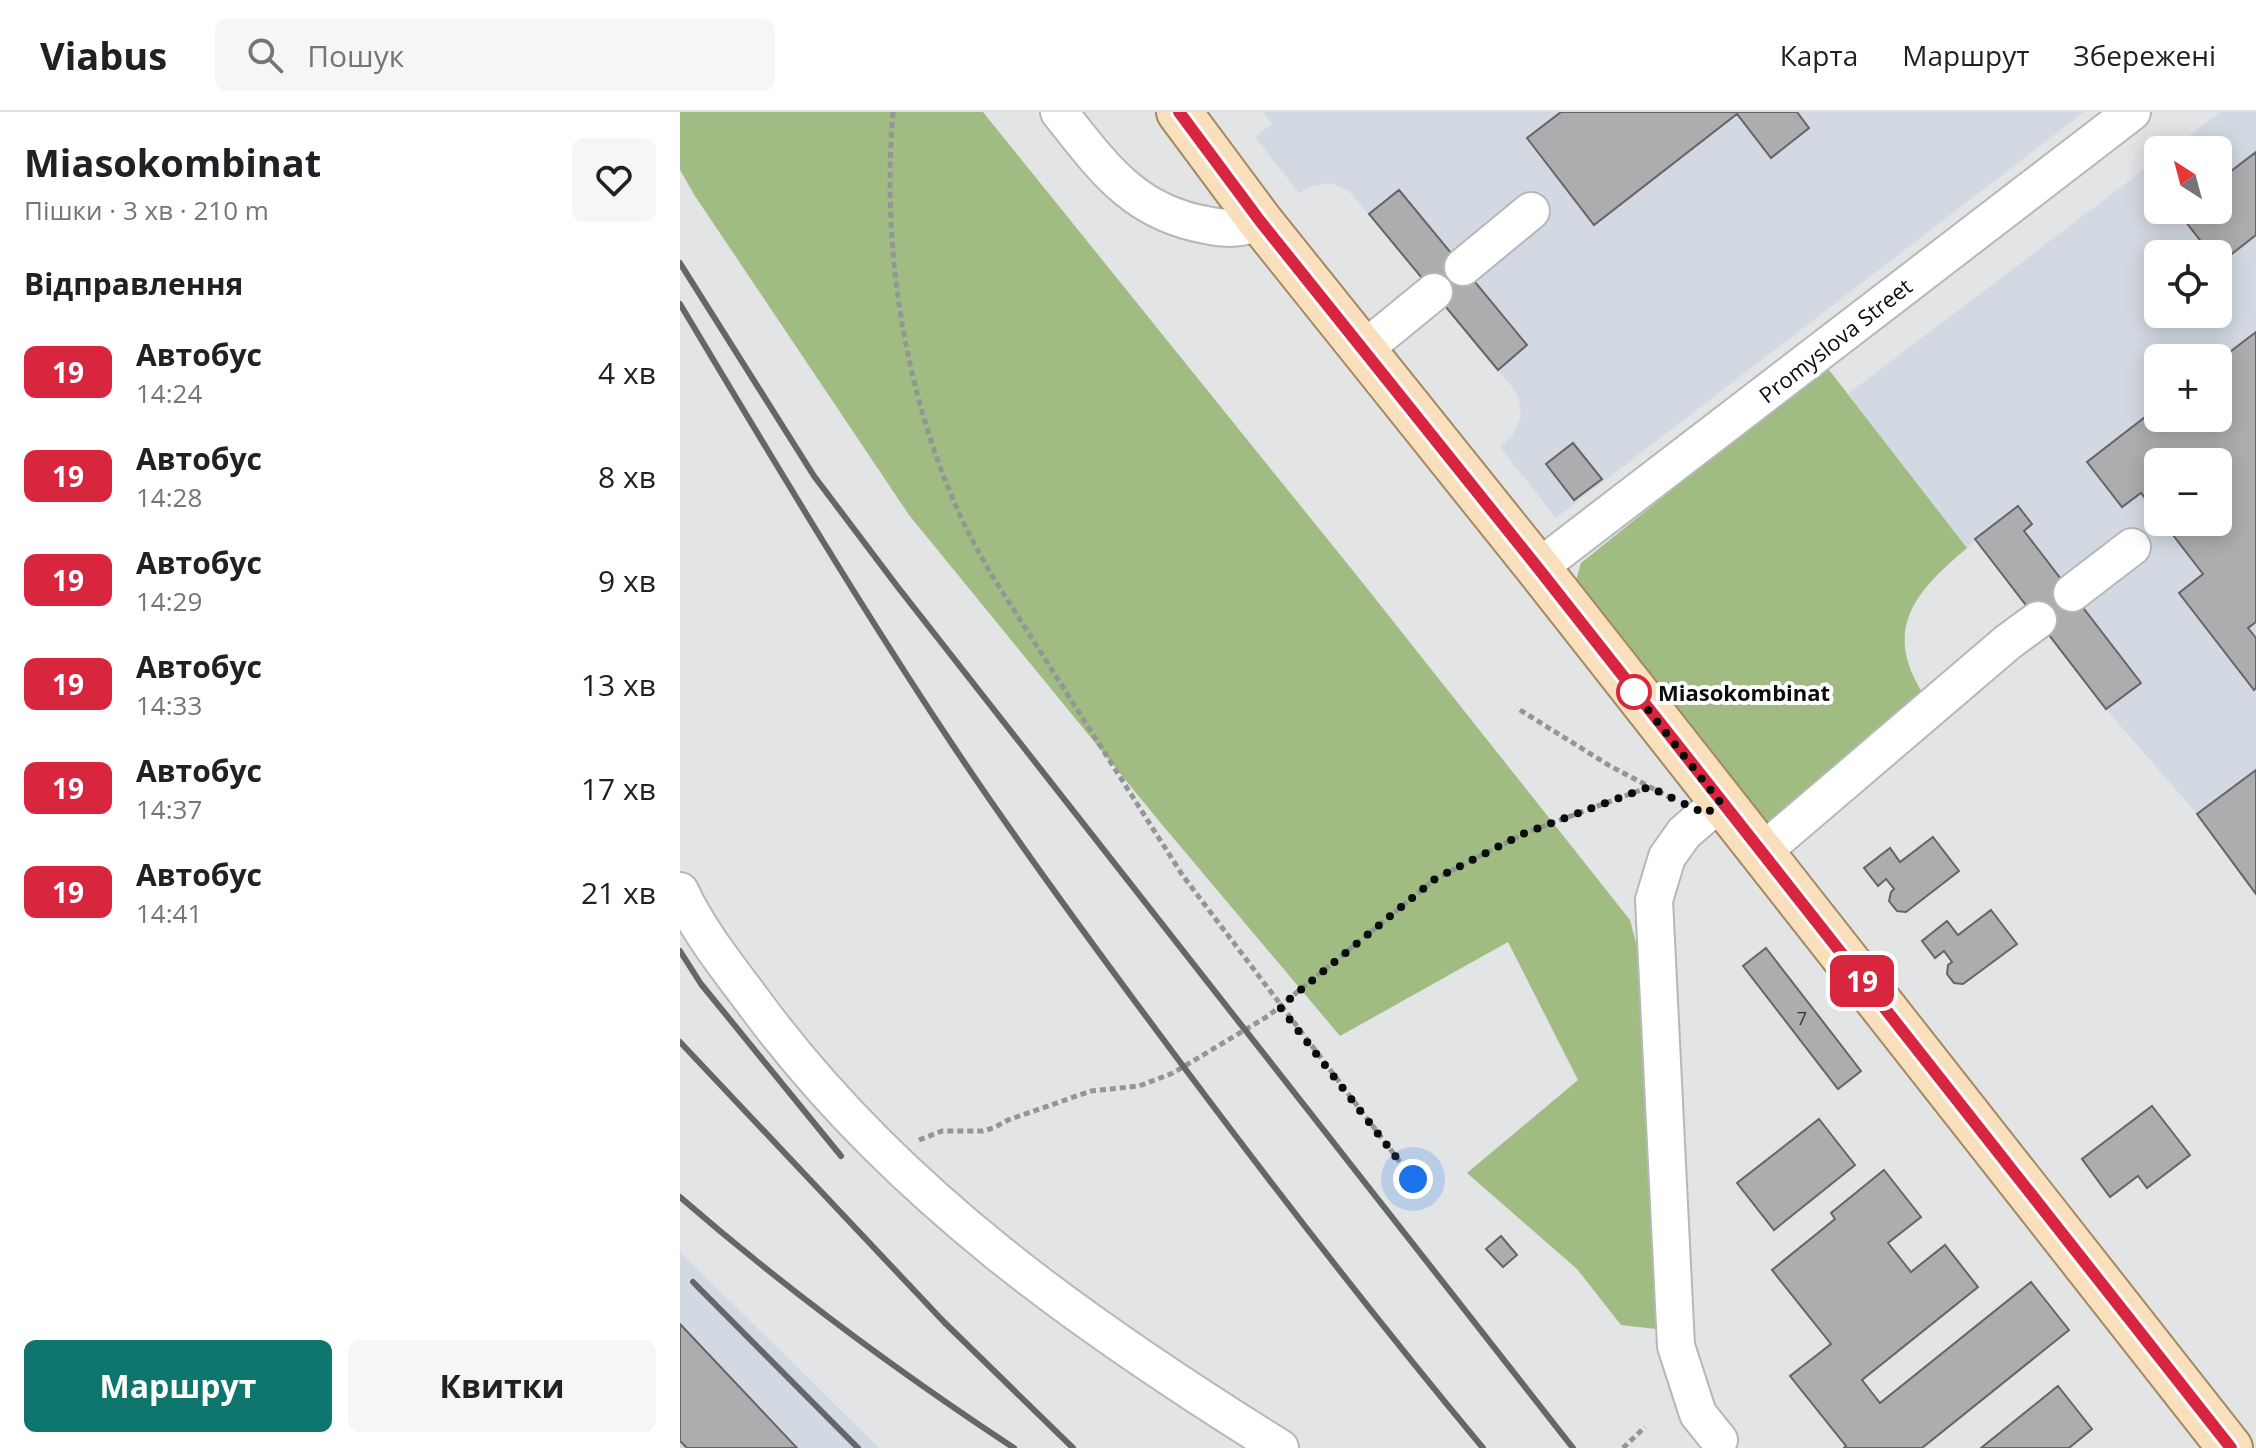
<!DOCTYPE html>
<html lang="uk">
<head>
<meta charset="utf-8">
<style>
	body { margin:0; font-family:"Open Sans",sans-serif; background:#f6f6f6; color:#202124; height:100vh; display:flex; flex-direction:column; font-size:30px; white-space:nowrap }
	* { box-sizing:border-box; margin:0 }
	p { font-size:26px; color:#757577 }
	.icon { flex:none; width:44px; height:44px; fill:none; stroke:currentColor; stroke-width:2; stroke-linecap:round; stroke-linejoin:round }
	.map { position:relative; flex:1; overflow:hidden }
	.details { display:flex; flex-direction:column; background:#fff; width:680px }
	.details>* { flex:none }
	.badge { padding:0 16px; border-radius:12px; font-size:28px; line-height:52px }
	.needle { width:52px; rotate:324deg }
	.tools { position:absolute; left:1464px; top:24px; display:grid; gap:16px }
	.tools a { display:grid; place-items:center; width:88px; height:88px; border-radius:12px; background:#fff; box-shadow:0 4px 20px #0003; font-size:40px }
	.you { position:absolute; width:40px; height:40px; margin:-20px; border:6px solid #fff; border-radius:50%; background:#1a73e8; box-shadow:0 0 0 12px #1a73e833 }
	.map>.badge { position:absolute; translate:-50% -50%; box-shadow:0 0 0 4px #fff }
	h2 { padding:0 24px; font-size:30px; line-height:72px }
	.round { display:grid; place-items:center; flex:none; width:84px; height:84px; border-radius:12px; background:#f6f6f6 }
	.overview { display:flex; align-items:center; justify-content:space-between; height:136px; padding:0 24px }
	h1 { font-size:38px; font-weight:700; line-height:60px }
	.cta { display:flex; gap:16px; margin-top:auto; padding:16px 24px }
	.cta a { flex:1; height:92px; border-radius:12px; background:#0f766e; color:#fff; font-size:32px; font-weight:700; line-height:92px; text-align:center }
	.cta a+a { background:#f6f6f6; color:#202124 }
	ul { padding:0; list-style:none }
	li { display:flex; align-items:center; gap:24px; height:104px; padding:0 24px }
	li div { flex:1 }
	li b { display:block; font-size:30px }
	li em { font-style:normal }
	li .badge { min-width:88px; font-weight:700; text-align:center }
	header { display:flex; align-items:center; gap:48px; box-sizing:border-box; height:112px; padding:0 40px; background:#fff; border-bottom:2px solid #e0e0e0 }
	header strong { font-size:38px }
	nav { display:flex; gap:44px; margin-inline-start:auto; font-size:28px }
	.search { width:560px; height:72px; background:#f6f6f6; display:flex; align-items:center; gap:20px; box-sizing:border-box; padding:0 28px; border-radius:12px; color:#757577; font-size:30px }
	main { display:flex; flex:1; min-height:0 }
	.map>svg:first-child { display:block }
</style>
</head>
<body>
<header>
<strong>Viabus</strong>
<div class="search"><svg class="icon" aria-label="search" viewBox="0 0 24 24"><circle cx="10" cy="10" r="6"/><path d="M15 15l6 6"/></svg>Пошук</div>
<nav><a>Карта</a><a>Маршрут</a><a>Збережені</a></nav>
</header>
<main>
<section class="details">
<div class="overview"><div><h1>Miasokombinat</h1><p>Пішки · 3 хв · 210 m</p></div><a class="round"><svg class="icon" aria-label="heart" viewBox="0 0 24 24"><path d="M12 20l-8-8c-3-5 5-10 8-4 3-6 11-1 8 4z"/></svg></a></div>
<h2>Відправлення</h2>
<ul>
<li><span class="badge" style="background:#d7263d;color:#fff">19</span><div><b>Автобус</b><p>14:24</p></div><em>4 хв</em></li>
<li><span class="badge" style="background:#d7263d;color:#fff">19</span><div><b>Автобус</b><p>14:28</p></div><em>8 хв</em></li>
<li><span class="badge" style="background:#d7263d;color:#fff">19</span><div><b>Автобус</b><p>14:29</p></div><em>9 хв</em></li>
<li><span class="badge" style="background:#d7263d;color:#fff">19</span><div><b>Автобус</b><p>14:33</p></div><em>13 хв</em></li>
<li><span class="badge" style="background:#d7263d;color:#fff">19</span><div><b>Автобус</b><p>14:37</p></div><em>17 хв</em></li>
<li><span class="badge" style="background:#d7263d;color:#fff">19</span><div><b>Автобус</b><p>14:41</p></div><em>21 хв</em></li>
</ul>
<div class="cta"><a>Маршрут</a><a>Квитки</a></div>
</section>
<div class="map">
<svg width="1576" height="1336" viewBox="0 0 1576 1336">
	<rect width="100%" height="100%" fill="#e2e4e6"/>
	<path fill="#d3d9e2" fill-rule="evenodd" d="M584,0h820l-528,406 -56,-71 12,-11 9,-19 -2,-18 -6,-11 -165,-198 -18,-7 -18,3 -13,7 -44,-56 17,-13z
		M1541,0h35v782l-59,-80 -91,-105 -130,-169 -9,8 -119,-154 310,-235v51h60v-60h-48zM1478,142h60v60h-60zM1478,246h60v60h-60zM1478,350h60v60h-60z
		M0,1140l199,196h-199z"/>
	<path fill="#a0bc82" d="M0,0h303l379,470 268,338 6,23 44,260 6,83 -30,43 -35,-4 -44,-56 -110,-96 111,-93 -70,-138 -168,94 -181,-215 -250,-306 -214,-319 -15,-26z
		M1146,254l141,182c-51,43 -86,81 -43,147l-160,136 -185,-241 -3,-10 5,-17z"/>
	<path fill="#adacae" stroke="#666467" stroke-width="2" d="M881,0h236l12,16 -38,30 -34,-44 -143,111 -67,-87z
		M1576,40v83l-37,29 -1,-10h-7l-33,-42 40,-2v-29z
		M719,78l128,155 -29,25 -129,-156z
		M1576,220v290l-8,6 8,10v50l-2,2 -75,-97 24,-19 -40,-52h55v-60h-60v53l-17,-22 -19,14 -35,-45 71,-55v11h60v-57z
		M893,331l29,36 -28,21 -28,-36z
		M1338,394l14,18 -8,7 117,152 -35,26 -131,-170z
		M1576,658v124l-59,-80z
		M1253,725l26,34 -53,41 -9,-1 -8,-10 2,-9 3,-3 -8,-10 -8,7 -14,-18 26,-20 10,14z
		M1311,798l26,34 -54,40 -9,-1 -7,-9 1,-9 4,-3 -8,-11 -9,7 -13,-17 25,-20 11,14z
		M1086,836l95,123 -23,18 -95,-123z
		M1472,994l38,49 -43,33 -9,-12 -28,21 -28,-38z
		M1139,1007l36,46 -81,65 -37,-47z
		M1204,1058l37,47 -33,26 23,29 34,-27 33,42 -116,93 18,23 151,-121 38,48 -147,118h-78l2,-2 -56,-70 41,-32 -59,-74 63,-51 -4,-6z
		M821,1124l16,19 -14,12 -17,-18z
		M0,1212l117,124h-110l-7,-7z
		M1378,1274l34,43 -23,19h-88z"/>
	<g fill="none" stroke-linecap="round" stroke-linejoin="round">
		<g stroke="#b5b7b9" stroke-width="40">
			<path id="minor" d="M379,0c44,55 74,100 147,113 20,4 35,5 54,-4
				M783,155l68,-56
				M683,238l71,-58
				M858,456l594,-456
				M1392,481l60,-46
				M1081,741l247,-211 30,-22
				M0,779c20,43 50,79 78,117 139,187 326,318 522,440
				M1039,1328l-21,-26 -22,-68 -22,-446 13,-43 17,-24 36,-31"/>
		</g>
		<g stroke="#a38860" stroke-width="48">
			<path id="major" d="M499,0l81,109 278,347 692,880"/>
		</g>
		<path stroke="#939596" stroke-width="5" stroke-dasharray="6 4" stroke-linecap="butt" d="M213,0c-11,129 9,266 59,385 11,27 25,52 39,77l192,302 230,303
			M840,598l90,56 61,32
			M239,1028l23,-9h41l10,-3 15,-8 83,-29 48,-5 34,-13 95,-57 167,-137 90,-46 124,-46
			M943,1336l22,-21"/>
		<use href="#minor" stroke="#fff" stroke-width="36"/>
		<use href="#major" stroke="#f9dfbb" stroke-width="44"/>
		<path stroke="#656667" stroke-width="6" d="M0,151l134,213 83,110 676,862
			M0,192c88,147 175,294 270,437 65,98 134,192 204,286 106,143 215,284 329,421
			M0,839l21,33 140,172
			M0,930l264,280 129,126
			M0,1085c106,92 217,174 334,251
			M13,1170l165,166"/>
	</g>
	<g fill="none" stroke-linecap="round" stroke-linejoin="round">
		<g stroke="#fff" stroke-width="18">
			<path id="line" d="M499,0l81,109 278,347 693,880"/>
		</g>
		<use href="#line" stroke="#d7263d" stroke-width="12"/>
		<path stroke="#0b0c0c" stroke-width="8" stroke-dasharray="0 14.4" d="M733,1067l-133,-172 155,-128 90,-46 124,-46 57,27 14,-12 -86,-110"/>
	</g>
	<circle fill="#fff" stroke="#d7263d" stroke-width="4" cx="954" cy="580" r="16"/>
	<g text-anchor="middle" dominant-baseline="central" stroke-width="8" stroke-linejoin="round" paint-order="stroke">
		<g font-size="18" fill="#343434">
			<text x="1122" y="906">7</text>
		</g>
		<g font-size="22" fill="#0b0c0c" stroke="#fff">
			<text transform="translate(1155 228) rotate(-38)">Promyslova Street</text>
		</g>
		<g font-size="22" font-weight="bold" fill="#0b0c0c" stroke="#fff" text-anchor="start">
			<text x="978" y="580">Miasokombinat</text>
		</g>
	</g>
</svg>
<div class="tools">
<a><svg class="needle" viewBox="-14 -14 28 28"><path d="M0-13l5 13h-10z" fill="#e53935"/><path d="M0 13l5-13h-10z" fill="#757577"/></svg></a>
<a><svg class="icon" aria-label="locate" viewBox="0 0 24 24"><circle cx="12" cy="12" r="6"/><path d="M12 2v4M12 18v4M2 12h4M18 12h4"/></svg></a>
<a>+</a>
<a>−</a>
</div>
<div class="you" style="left:733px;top:1067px"></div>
<b class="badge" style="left:1182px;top:869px;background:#d7263d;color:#fff">19</b>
</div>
</main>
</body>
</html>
